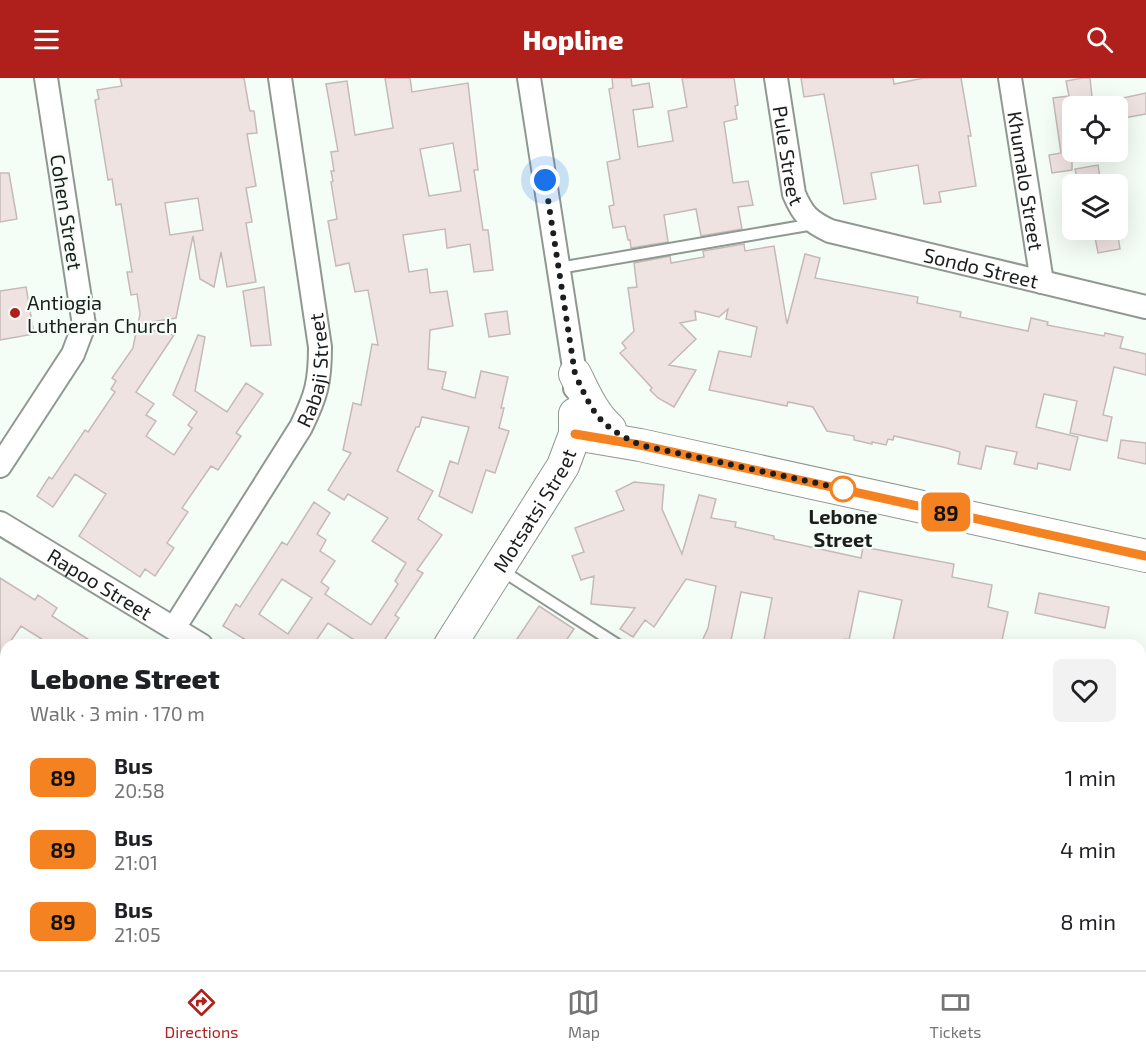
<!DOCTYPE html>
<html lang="en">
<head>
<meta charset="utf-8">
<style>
	body { margin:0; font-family:"Exo 2",sans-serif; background:#f2f2f2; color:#202124; height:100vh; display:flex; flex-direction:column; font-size:22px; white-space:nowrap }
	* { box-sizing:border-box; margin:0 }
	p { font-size:20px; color:#757577 }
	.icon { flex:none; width:33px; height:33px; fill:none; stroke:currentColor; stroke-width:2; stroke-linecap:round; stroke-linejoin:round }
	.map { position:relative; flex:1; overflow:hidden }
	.panel { position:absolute; left:0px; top:561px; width:1146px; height:332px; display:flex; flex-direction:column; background:#fff; border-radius:18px 18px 0 0; box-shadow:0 6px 24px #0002 }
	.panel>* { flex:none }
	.badge { padding:0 12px; border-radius:9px; font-size:21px; line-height:39px }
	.buttons { position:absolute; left:1062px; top:18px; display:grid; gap:12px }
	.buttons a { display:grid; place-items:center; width:66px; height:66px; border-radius:9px; background:#fff; box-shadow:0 6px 24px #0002; font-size:30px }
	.you { position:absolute; width:30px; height:30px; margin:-15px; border:4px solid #fff; border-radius:50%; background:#1a73e8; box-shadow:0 0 0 9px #1a73e833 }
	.map>.badge { position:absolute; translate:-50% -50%; box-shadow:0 0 0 3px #fff }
	.round { display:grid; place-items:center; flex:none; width:63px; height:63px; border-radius:9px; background:#f2f2f2 }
	.overview { display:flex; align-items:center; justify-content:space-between; height:102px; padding:0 30px }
	h1 { font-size:28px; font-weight:800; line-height:45px }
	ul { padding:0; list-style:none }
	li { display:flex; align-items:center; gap:18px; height:72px; padding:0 30px }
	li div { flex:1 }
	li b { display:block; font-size:22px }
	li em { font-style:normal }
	li .badge { min-width:66px; font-weight:700; text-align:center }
	header { display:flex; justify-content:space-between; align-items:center; height:78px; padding:0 30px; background:#af1f1b; color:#fff; font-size:27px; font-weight:800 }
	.tab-bar { display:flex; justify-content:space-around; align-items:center; height:84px; border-top:2px solid #e0e0e0; background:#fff; font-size:16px; color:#757577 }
	.tab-bar a { display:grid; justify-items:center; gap:3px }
	.tab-bar .current { color:#af1f1b }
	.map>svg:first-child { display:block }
</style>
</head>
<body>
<header><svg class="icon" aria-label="menu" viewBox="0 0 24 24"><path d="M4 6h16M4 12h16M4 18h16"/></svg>Hopline<svg class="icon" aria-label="search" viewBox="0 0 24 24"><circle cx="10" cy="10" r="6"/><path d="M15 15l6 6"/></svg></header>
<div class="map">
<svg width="1146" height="892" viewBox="0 0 1146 892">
	<rect width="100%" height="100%" fill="#f4fdf6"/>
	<path fill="#efe3e1" stroke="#c5bab8" stroke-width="1.5" fill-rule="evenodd" d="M120,0h124l5,29 1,4h4l3,22 -10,1 9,52 -10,2 6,34 -6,1 10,59 -29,5 -6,-35 -7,35 -14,-8 -7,-43 -17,82 -38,6 2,-10 -3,-20 -6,1 -4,-23h5l-11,-68 -5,1 -4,-26 -4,1 -13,-80 4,-1 -2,-9 25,-4zM198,120l5,32 -33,5 -5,-32z
		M385,0h25l2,14 56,-9 10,87h-4l9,60h5l5,40 -19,2 -4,-28 -23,4 -2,-19 -42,6 6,37 18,-3 3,24 17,-2 6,35 -23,4 -2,39 18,3 -4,17 33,9 6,-27 27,6 -7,31h3l-5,20 10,3 -14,42 -9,-3 -14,43 -33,-17 11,-35 8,3 11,-37 -47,-10 -3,10h-3l-19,44 36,20 -15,28 24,16 -25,35 6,3 -28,42 4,3 -18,27h-19l-34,-22 -15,22h-59l-31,-19 13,-22 4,3 42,-65 5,3 27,-43 16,11 -13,21 9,6 -6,11 15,10 -14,21 8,6 -4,6 46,31 27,-41 -3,-3 11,-18 -34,-22 16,-23 -40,-24 -4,6 -16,-10 23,-37 -8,-3 10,-47 8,2 11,-61 6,1 -10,-55 -13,2 -6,-29 -13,3 -8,-45 9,-2 -6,-37 2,-1 -2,-10h3l-3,-19 7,-1 -12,-67 21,-3 8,54 38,-7zM453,65l8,48 -32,5 -9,-47zM282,501l30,19 -24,36 -29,-20z
		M612,0h19l1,8 17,-3 4,24 -20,3 5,37 35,-6 -5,-30 19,-4 -5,-29h52l4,27 -3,1 2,13 -13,3 9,61 15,-2 5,24 -15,2 4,22 -41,7 -5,-27 -32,6 4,27 -37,6 -1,-8h-2l-3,-14 -12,2 -4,-22 5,-1 -7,-43 13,-3 -11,-70 4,-1z
		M801,0h92l1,6 30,-6h37l10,58h-3l8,50 -37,6 2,10 -17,2 -6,-39 -47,8 5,26 -32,5 -20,-110 -20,3z
		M1082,0h8l2,19 -20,3v70l-20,3 -3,-18 12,-2 -8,-55 16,-2 -3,-15z
		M1146,15v21l-28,5v-20z
		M1098,87l3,19h-23l-3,-15z
		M0,95h9l8,46 -17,3z
		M1117,152l3,19 -22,4 -4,-21z
		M744,166l1,7 29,-5 13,78 18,-70 15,4 -5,20 103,19 -1,6 44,9 -1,5 68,14 3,-13 17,4 -1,3 57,11 1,-3 18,4 -3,11 26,6v21l-32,-8 -11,48 9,2 -5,24 -37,-8 7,-32 -33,-7 -8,33 42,10 -8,33 -32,-7 -1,6 -23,-5 3,-12 -31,-6 -5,23 -23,-5 2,-12 -13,-4 -53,-12 -1,4 -5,-1 -2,6 -14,-3v2l-18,-4v-4l-27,-5 -14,-24 -25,-5 -1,4 -78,-16 10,-39 32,6 6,-30 -31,-8 2,-10 -9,8 -24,-6 1,9 -16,3 16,16 -27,26 27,5 -22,37 -16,-9 -8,-8 2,-2 -32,-35 6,-5 -4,-5 12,-12 -6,-43 9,-1 -3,-24 36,-7 1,7 33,-6 -1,-6z
		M26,209l8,47 -34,6v-49z
		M264,209l7,58 -20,1 -8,-55z
		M507,233l3,23 -21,3 -4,-23z
		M137,249l37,8 -38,57 18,12 -8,11 10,6 -10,15 28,19 18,-27 -4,-3 9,-13 -24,-17 25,-60 7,2 -10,54 32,21 19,-29 17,11 -27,39 5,3 -23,34 -7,-4 -29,42 6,4 -21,31 7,5 -19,28 -10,-7 -5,8 -61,-41 27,-42 -31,-20 -22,33 -16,-11 12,-19 3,2 33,-49 3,2 27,-40 -4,-3 5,-8 -4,-3 21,-30z
		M1121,362l25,3v21l-28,-6z
		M634,404l30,3 -2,24 20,45 17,-59 17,4 -5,19 25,4 -1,5 39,9v3l87,19 2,-11 91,17 -2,13 40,8 -4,22 20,5 -7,33h-109l10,-45 -43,-9 -10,49 -4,-1 -1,6h-27l-21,-4v4h-33l9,-47 -31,-6 -11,53h-18l-10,-4 6,-13 8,-42 -30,-7 -32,48 -9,-7 -12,17 -13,-8 15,-21 -44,-4 3,-28 -13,4 -9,-24 12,-4 -9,-24 49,-18 -8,-19z
		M0,500l35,22 3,-5 19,13 -5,8 45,29h-46l-30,-19 -13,19h-2v4l-6,9z
		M1039,515l70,14 -4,21 -70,-15z
		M539,528l35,23 -11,16h-50z"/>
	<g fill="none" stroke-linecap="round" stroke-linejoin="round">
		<g stroke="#909891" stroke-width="14">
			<path id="lane" d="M559,190l255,-44
				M501,492l117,75"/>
		</g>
		<g stroke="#909891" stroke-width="26">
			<g id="street">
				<path d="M529,0l46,296v14"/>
				<path id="s1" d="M776,0l18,116c9,21 15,27 36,37l316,76"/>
				<path id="s2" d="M1010,0l32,204"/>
				<path d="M0,388l73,-112 11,-29 -38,-247"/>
				<path id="s3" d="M0,445l201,122"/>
				<path id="s4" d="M174,550l127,-201c15,-31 19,-44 19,-80l-40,-269"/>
				<path d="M1140,698l6,-30"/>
				<path d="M0,718l6,4"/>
				<path d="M1140,728l6,1"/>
				<path d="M0,810l6,-9"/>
				<path d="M530,892l3,-6"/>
				<path d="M810,892l3,-6"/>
			</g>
		</g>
		<g stroke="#909891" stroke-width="34">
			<g id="secondary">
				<path d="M575,296c10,20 18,40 35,55"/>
				<path d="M575,356l65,11 506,111"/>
				<path id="s5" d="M450,567l113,-179 12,-32v-20"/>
				<path d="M243,892l3,-6"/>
			</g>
		</g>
		<use href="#lane" stroke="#fff" stroke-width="10"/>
		<use href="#street" stroke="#fff" stroke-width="22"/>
		<use href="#secondary" stroke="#fff" stroke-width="32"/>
	</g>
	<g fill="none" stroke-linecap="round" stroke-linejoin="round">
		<g stroke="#fff" stroke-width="14">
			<path id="line" d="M575,356l65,11 506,111"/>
		</g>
		<use href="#line" stroke="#f58220" stroke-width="9"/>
		<path stroke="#1b1e1c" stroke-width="6" stroke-dasharray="0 10.8" d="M545,102l30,194c19,41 23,51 65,71l213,46 -10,-2"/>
	</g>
	<circle fill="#af1f1b" stroke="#f4fdf6" stroke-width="2" cx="15" cy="235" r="6"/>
	<circle fill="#fff" stroke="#f58220" stroke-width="3" cx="843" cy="411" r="12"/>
	<g text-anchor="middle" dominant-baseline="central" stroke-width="4.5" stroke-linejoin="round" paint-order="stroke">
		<g font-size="20" fill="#1b1e1c" stroke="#f4fdf6">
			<text stroke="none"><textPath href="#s1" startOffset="78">Pule Street</textPath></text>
			<text stroke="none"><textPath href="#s2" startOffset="104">Khumalo Street</textPath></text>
			<text transform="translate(67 134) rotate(81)">Cohen Street</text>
			<text stroke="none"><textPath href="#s1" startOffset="326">Sondo Street</textPath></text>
			<text stroke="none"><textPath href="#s4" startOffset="297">Rabaji Street</textPath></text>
			<text stroke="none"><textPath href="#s5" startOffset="159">Motsatsi Street</textPath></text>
			<text stroke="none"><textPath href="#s3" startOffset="117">Rapoo Street</textPath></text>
		</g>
		<g font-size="20" fill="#1b1e1c" stroke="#f4fdf6" text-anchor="start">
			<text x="27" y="224">Antiogia<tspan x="27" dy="23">Lutheran Church</tspan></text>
		</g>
		<g font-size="20" font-weight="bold" fill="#1b1e1c" stroke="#f4fdf6">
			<text x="843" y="438">Lebone<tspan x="843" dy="23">Street</tspan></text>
		</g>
	</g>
</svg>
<div class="buttons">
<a><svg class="icon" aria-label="locate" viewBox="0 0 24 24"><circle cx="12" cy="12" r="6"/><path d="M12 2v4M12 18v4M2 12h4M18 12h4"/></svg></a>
<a><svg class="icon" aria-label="layers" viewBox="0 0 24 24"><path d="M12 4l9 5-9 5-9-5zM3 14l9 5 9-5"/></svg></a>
</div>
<div class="you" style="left:545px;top:102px"></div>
<b class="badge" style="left:946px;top:434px;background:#f58220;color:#111">89</b>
<section class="panel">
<div class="overview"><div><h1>Lebone Street</h1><p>Walk · 3 min · 170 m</p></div><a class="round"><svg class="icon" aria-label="heart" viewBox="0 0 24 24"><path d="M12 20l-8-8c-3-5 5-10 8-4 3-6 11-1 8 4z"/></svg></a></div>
<ul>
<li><span class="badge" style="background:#f58220;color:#111">89</span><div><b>Bus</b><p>20:58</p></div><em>1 min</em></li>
<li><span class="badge" style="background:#f58220;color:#111">89</span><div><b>Bus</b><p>21:01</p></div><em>4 min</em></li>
<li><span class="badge" style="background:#f58220;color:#111">89</span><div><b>Bus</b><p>21:05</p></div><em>8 min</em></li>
</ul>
</section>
</div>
<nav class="tab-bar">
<a class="current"><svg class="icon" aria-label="directions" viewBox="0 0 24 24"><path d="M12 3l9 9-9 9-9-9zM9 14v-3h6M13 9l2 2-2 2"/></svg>Directions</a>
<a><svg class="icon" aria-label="map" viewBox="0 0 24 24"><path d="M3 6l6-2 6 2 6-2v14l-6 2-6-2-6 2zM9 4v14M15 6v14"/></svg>Map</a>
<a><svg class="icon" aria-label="tickets" viewBox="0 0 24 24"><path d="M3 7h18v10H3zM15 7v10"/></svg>Tickets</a>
</nav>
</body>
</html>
